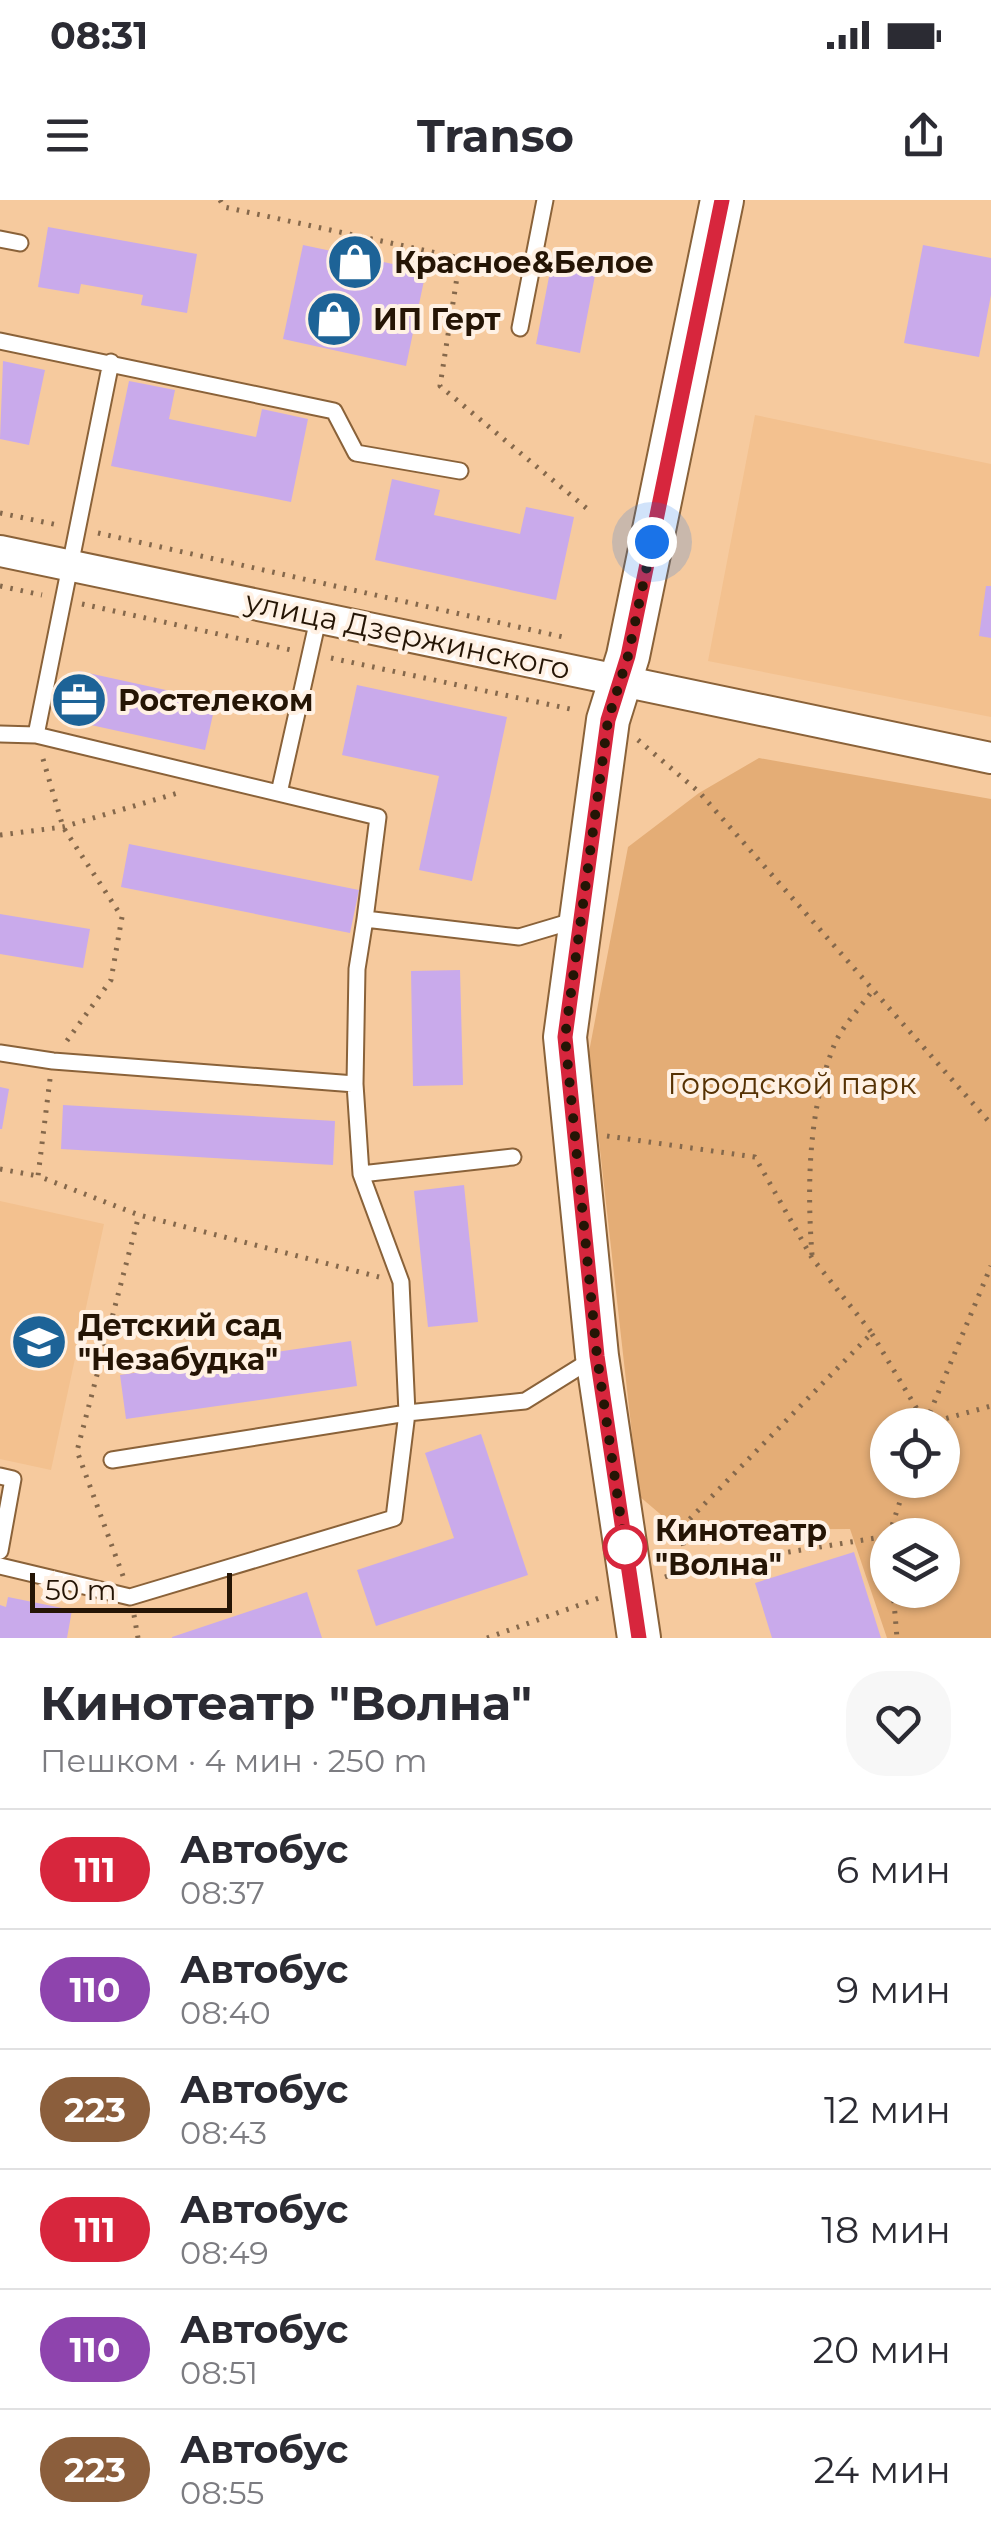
<!DOCTYPE html>
<html lang="ru">
<head>
<meta charset="utf-8">
<style>
	body { margin:0; font-family:Montserrat,sans-serif; background:#f7f7f7; color:#2b2b33; height:100vh; display:flex; flex-direction:column; font-size:38px; white-space:nowrap }
	* { box-sizing:border-box; margin:0 }
	p { font-size:32px; color:#7c7c81 }
	.icon { flex:none; width:55px; height:55px; fill:none; stroke:currentColor; stroke-width:2; stroke-linecap:round; stroke-linejoin:round }
	.map { position:relative; height:1438px; overflow:hidden }
	.panel { display:flex; flex-direction:column; background:#fff; flex:1 }
	.panel>* { flex:none }
	.badge { padding:0 20px; border-radius:32px; font-size:35px; line-height:65px }
	.fabs { position:absolute; left:870px; top:1208px; display:grid; gap:20px }
	.fabs a { display:grid; place-items:center; width:90px; height:90px; border-radius:50%; background:#fff; box-shadow:0 2px 8px #0004; font-size:50px }
	.scale { position:absolute; left:30px; bottom:25px; width:202px; box-sizing:border-box; padding-left:10px; border:5px solid #251505; border-top:0; font-size:28px; line-height:35px; white-space:nowrap; color:#251505; -webkit-text-stroke:8px #fff1e4; paint-order:stroke }
	.you { position:absolute; width:50px; height:50px; margin:-25px; border:8px solid #fff; border-radius:50%; background:#1a73e8; box-shadow:0 0 0 15px #1a73e833 }
	.map>.badge { position:absolute; translate:-50% -50%; box-shadow:0 0 0 5px #fff }
	.round { display:grid; place-items:center; flex:none; width:105px; height:105px; border-radius:40px; background:#f7f7f7 }
	.summary { display:flex; align-items:center; justify-content:space-between; height:170px; padding:0 40px }
	h1 { font-size:48px; font-weight:700; line-height:75px }
	ul { padding:0; list-style:none }
	li { display:flex; align-items:center; gap:30px; height:120px; padding:0 40px; border-top:2px solid #e1e1e2 }
	li div { flex:1 }
	li b { display:block; font-size:38px }
	li em { font-style:normal }
	li .badge { min-width:110px; font-weight:700; text-align:center }
	.status { display:flex; justify-content:space-between; align-items:center; height:70px; padding:0 50px; background:#fff; direction:ltr }
	.status svg { height:28px; fill:currentColor }
	header { display:flex; justify-content:space-between; align-items:center; height:130px; padding:0 40px; background:#fff; font-size:45px; font-weight:700 }
	.map>svg:first-child { display:block }
</style>
</head>
<body>
<div class="status"><b>08:31</b><svg viewBox="0 0 49 12"><path d="M0 12V9h3v3zM5 12V6h3v6zM10 12V3h3v9zM15 12V0h3v12zM26 1h20v11H26zM47 4h2v5h-2z"/></svg></div>
<header><svg class="icon" aria-label="menu" viewBox="0 0 24 24"><path d="M4 6h16M4 12h16M4 18h16"/></svg>Transo<svg class="icon" aria-label="share" viewBox="0 0 24 24"><path d="M12 15V3M7 8l5-5 5 5M5 13v7h14v-7"/></svg></header>
<div class="map">
<svg width="991" height="1438" viewBox="0 0 991 1438">
	<rect width="100%" height="100%" fill="#f6ca9e"/>
	<path fill="#f3c18f" d="M755,215l236,49v253l-283,-56z
		M0,1001l104,23 -53,246 -51,-11z"/>
	<path fill="#e4ad76" fill-rule="evenodd" d="M759,558l232,41v839h-104l-37,-109 -171,1 -40,-34 -50,-444 39,-205 71,-54zM888,1225h54v55h-54zM888,1335h54v55h-54z"/>
	<path fill="#c9aaeb" d="M48,27l149,27 -10,59 -46,-8 2,-10 -62,-11 -2,10 -41,-7z
		M303,45l123,26 -20,95 -123,-27z
		M923,45l68,13v37l-12,62 -75,-14z
		M554,51l44,9 -18,93 -44,-9z
		M3,161l42,9 -16,75 -29,-6z
		M129,181l46,9 -6,29 87,18 6,-28 46,10 -17,83 -180,-36z
		M392,279l48,11 -6,25 86,19 6,-27 48,10 -18,83 -181,-40z
		M986,386h5v52l-12,-2z
		M79,471l137,30 -11,49 -137,-30z
		M357,485l150,32 -35,164 -53,-11 20,-94 -97,-21z
		M129,644l230,46 -9,43 -229,-46z
		M0,714l90,15 -7,39 -83,-14z
		M460,770l3,115 -50,1 -2,-115z
		M0,887l9,2 -7,40h-2z
		M63,905l272,16 -2,44 -272,-16z
		M464,985l14,137 -50,5 -14,-136z
		M351,1141l6,45 -231,33 -6,-44z
		M481,1234l47,141 -152,51 -19,-56 97,-32 -29,-85z
		M854,1352l27,86h-109l-17,-55z
		M307,1392l15,46h-150v-1z
		M8,1397l64,13 -5,28h-67v-33l6,2z"/>
	<g fill="none" stroke-linecap="round" stroke-linejoin="round">
		<g stroke="#8a6239" stroke-width="19">
			<path id="lane" d="M0,39l20,4
				M520,128l25,-128
				M0,141l334,70 22,42 104,18
				M0,534l36,1 342,82 -13,102 154,18 57,-17
				M36,535l75,-373
				M279,593l40,-178
				M0,853l53,8 302,23
				M361,974l152,-17
				M112,1260l295,-47 118,-12 69,-43
				M0,1276l13,3 -13,72
				M0,1366l130,31 264,-79 13,-105 -6,-131 -40,-108 -6,-90 2,-115 8,-50"/>
		</g>
		<g stroke="#8a6239" stroke-width="34">
			<path id="street" d="M0,351l991,207"/>
		</g>
		<g stroke="#8a6239" stroke-width="46">
			<path id="secondary" d="M639,1438l-42,-282 -32,-319 43,-317 20,-64 94,-456"/>
		</g>
		<path stroke="#85684b" stroke-width="5" stroke-dasharray="2.5 8" stroke-linecap="butt" d="M220,0l4,7 236,51 -20,128 151,126
			M0,313l58,12
			M98,333l465,104
			M0,386l42,9
			M82,404l209,46
			M331,458l244,52
			M638,540l61,52 292,332
			M43,559l20,68 59,90 -11,63 -45,62
			M0,635l63,-8 118,-35
			M50,879l-12,97 101,39 240,62
			M607,936l148,21 57,101 60,75 -193,197 11,38
			M0,969l38,7
			M812,1055c-5,-68 -4,-142 21,-207 8,-21 27,-40 40,-58
			M872,1134l54,90 65,-18
			M926,1222l65,-156
			M889,1335l18,-55
			M123,1376l-46,-125 62,-236
			M665,1377l25,-9 198,-32
			M893,1390l4,48
			M134,1415l4,23
			M487,1438l115,-41"/>
		<use href="#lane" stroke="#fff" stroke-width="15"/>
		<use href="#street" stroke="#fff" stroke-width="30"/>
		<use href="#secondary" stroke="#fff" stroke-width="42"/>
	</g>
	<g fill="none" stroke-linecap="round" stroke-linejoin="round">
		<g stroke="#fff" stroke-width="22">
			<path id="line" d="M639,1438l-42,-282 -32,-319 43,-317 20,-64 94,-456"/>
		</g>
		<use href="#line" stroke="#d7263d" stroke-width="15"/>
		<path stroke="#251505" stroke-width="10" stroke-dasharray="0 18" d="M625,1347l-28,-191 -32,-319 43,-317 20,-64 24,-114"/>
	</g>
	<defs>
		<g id="shop-disc" transform="scale(2.875)"><circle r="9.5" fill="#1d6397" stroke="#fff1e4"/><path d="M-5-2.5h2.3a2.7 3.5 0 0 1 5.4 0H5L5.5 6h-11ZM-1.5-2.5h3a1.5 2.3 0 0 0-3 0Z" fill="#fff"/></g>
		<g id="office-disc" transform="scale(2.875)"><circle r="9.5" fill="#1d6397" stroke="#fff1e4"/><path d="M-6-3h4V-5.5h4V-3h4V5H-6ZM-1-4.5V-3h2v-1.5ZM-6 0V1H6V0Z" fill="#fff"/></g>
		<g id="school-disc" transform="scale(2.875)"><circle r="9.5" fill="#1d6397" stroke="#fff1e4"/><path d="M0-5L7-2L0 1L-7-2ZM-4 1L0 2.5L4 1V4Q0 6-4 4Z" fill="#fff"/></g>
	</defs>
	<g fill-rule="evenodd">
		<use href="#shop-disc" x="355" y="62"/>
		<use href="#shop-disc" x="334" y="119"/>
		<use href="#office-disc" x="79" y="500"/>
		<use href="#school-disc" x="39" y="1142"/>
	</g>
	<circle fill="#fff" stroke="#d7263d" stroke-width="5" cx="625" cy="1347" r="20"/>
	<g text-anchor="middle" dominant-baseline="central" stroke-width="8" stroke-linejoin="round" paint-order="stroke">
		<g font-size="30" font-weight="bold" fill="#251505" stroke="#fff1e4" text-anchor="start">
			<text x="394" y="62">Красное&amp;Белое</text>
			<text x="373" y="119">ИП Герт</text>
			<text x="118" y="500">Ростелеком</text>
			<text x="78" y="1125">Детский сад<tspan x="78" dy="34">"Незабудка"</tspan></text>
		</g>
		<g font-size="30" fill="#251505" stroke="#fff1e4">
			<text transform="translate(408 435) rotate(12)">улица Дзержинского</text>
		</g>
		<g font-size="30" fill="#563204" stroke="#fff1e4">
			<text x="792" y="883">Городской парк</text>
		</g>
		<g font-size="30" font-weight="bold" fill="#251505" stroke="#fff1e4" text-anchor="start">
			<text x="655" y="1330">Кинотеатр<tspan x="655" dy="34">"Волна"</tspan></text>
		</g>
	</g>
</svg>
<div class="fabs">
<a><svg class="icon" aria-label="locate" viewBox="0 0 24 24"><circle cx="12" cy="12" r="6"/><path d="M12 2v4M12 18v4M2 12h4M18 12h4"/></svg></a>
<a><svg class="icon" aria-label="layers" viewBox="0 0 24 24"><path d="M12 4l9 5-9 5-9-5zM3 14l9 5 9-5"/></svg></a>
</div>
<div class="scale">50 m</div>
<div class="you" style="left:652px;top:342px"></div>
</div>
<section class="panel">
<div class="summary"><div><h1>Кинотеатр &quot;Волна&quot;</h1><p>Пешком · 4 мин · 250 m</p></div><a class="round"><svg class="icon" aria-label="heart" viewBox="0 0 24 24"><path d="M12 20l-8-8c-3-5 5-10 8-4 3-6 11-1 8 4z"/></svg></a></div>
<ul>
<li><span class="badge" style="background:#d7263d;color:#fff">111</span><div><b>Автобус</b><p>08:37</p></div><em>6 мин</em></li>
<li><span class="badge" style="background:#8e44ad;color:#fff">110</span><div><b>Автобус</b><p>08:40</p></div><em>9 мин</em></li>
<li><span class="badge" style="background:#8b5e3c;color:#fff">223</span><div><b>Автобус</b><p>08:43</p></div><em>12 мин</em></li>
<li><span class="badge" style="background:#d7263d;color:#fff">111</span><div><b>Автобус</b><p>08:49</p></div><em>18 мин</em></li>
<li><span class="badge" style="background:#8e44ad;color:#fff">110</span><div><b>Автобус</b><p>08:51</p></div><em>20 мин</em></li>
<li><span class="badge" style="background:#8b5e3c;color:#fff">223</span><div><b>Автобус</b><p>08:55</p></div><em>24 мин</em></li>
</ul>
</section>
</body>
</html>
